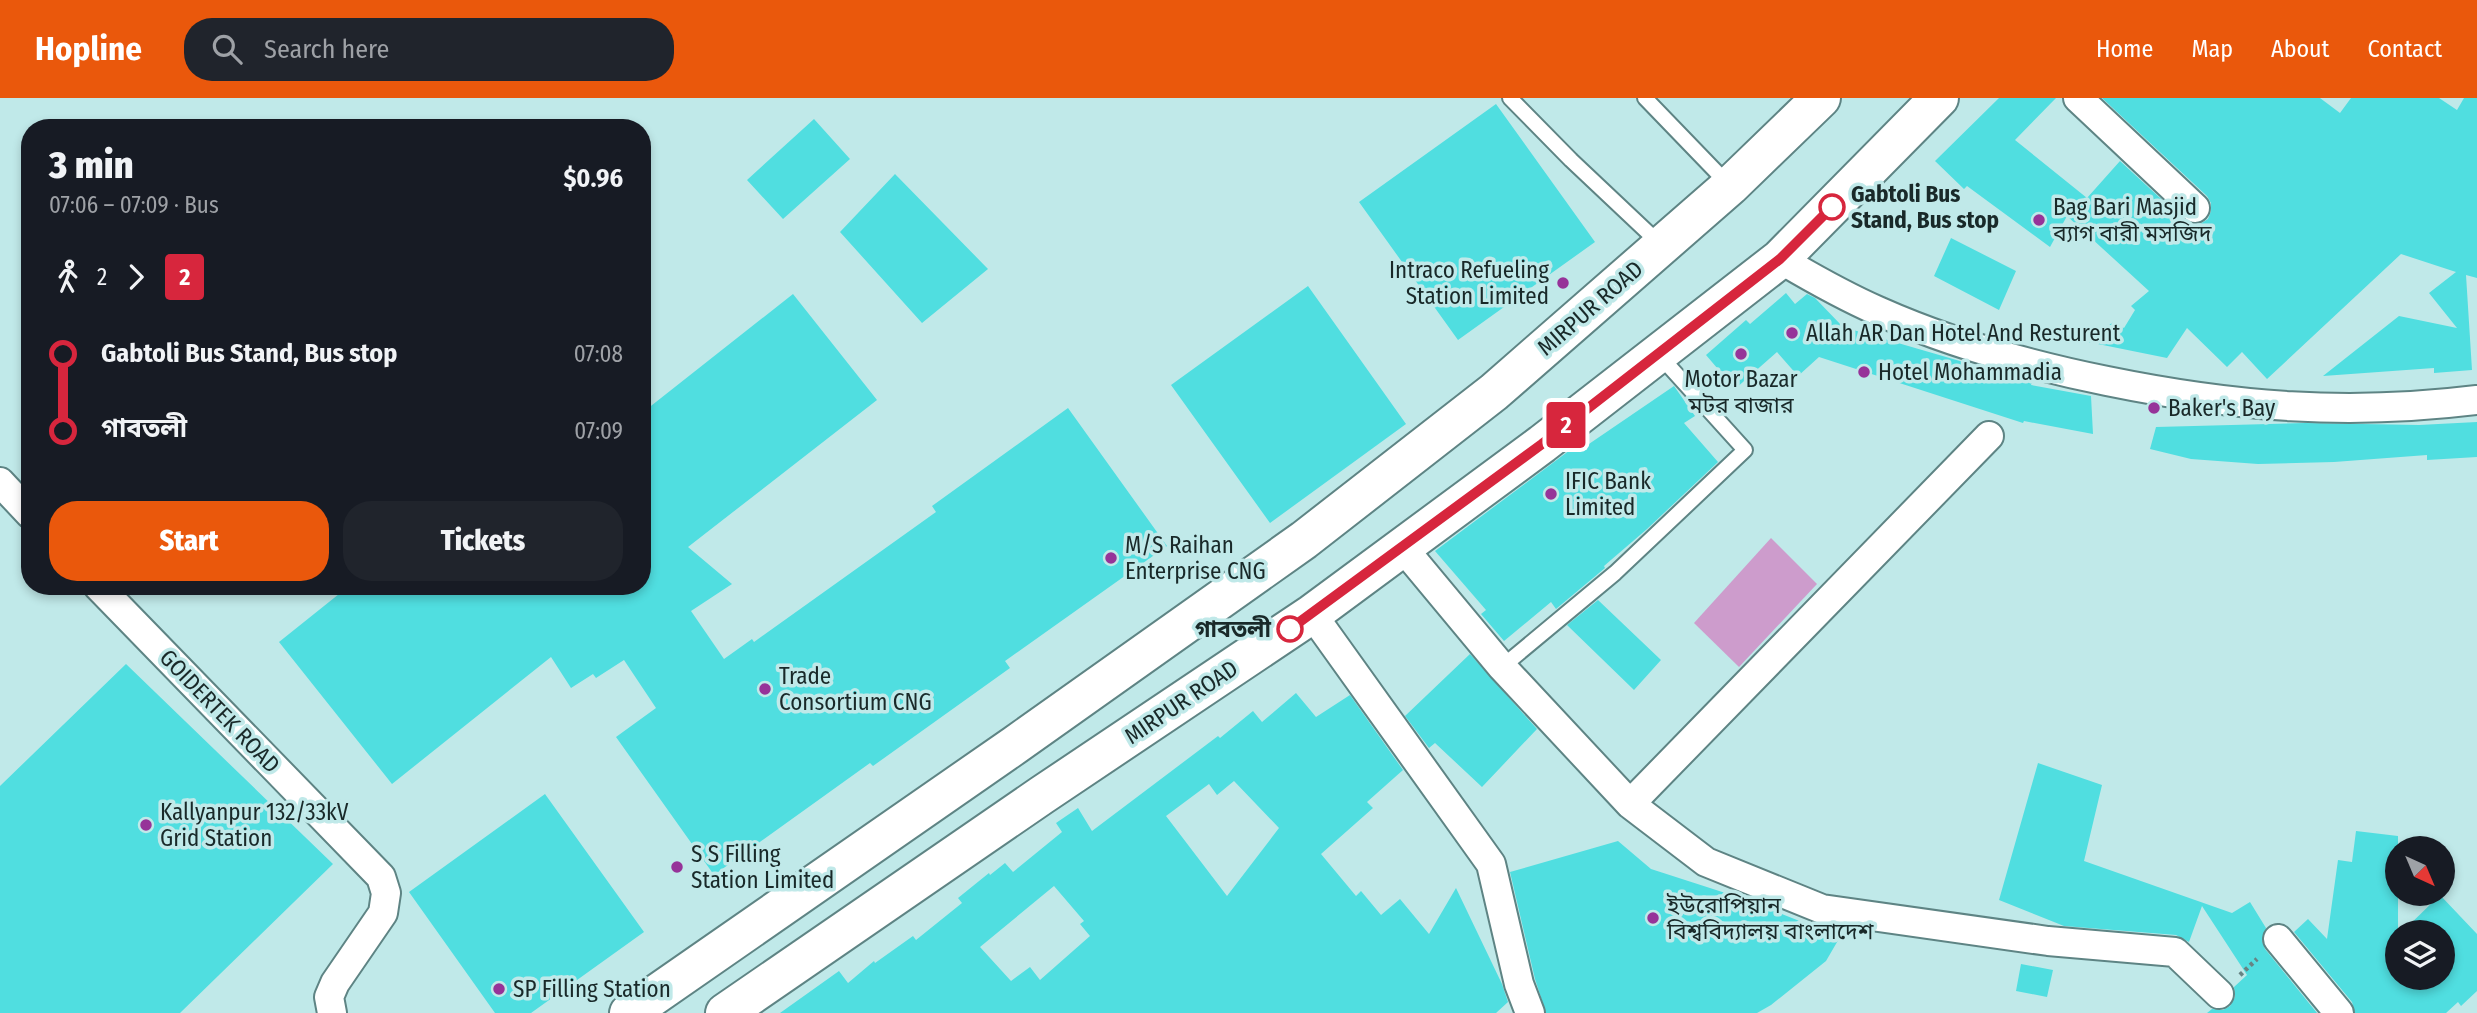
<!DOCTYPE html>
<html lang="en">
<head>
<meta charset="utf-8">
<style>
	body { margin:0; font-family:"Fira Sans Condensed","Noto Sans Bengali",sans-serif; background:#20242c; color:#f1f3f6; height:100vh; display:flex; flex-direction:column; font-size:26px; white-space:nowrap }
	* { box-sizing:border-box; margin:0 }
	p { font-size:23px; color:#9ea1a6 }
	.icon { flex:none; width:38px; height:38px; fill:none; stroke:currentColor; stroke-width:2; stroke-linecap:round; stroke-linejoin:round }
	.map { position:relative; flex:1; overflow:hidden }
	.side { position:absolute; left:21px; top:21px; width:630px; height:476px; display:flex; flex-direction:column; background:#171b24; border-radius:28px; box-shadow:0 4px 10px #0003 }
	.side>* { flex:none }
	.badge { padding:0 14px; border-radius:5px; font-size:24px; line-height:46px }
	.needle { width:46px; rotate:136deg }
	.buttons { position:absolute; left:2385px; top:738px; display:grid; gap:14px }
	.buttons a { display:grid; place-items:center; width:70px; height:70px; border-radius:50%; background:#171b24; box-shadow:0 4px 10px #0003; font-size:35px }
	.map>.badge { position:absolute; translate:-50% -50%; box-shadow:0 0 0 4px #fff }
	.legs { display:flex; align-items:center; gap:10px; height:77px; padding:0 28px; font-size:23px }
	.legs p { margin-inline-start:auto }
	.head { display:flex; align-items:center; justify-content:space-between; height:119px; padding:0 28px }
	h1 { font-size:38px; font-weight:800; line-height:52px }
	.primary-button { display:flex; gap:14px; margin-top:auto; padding:14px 28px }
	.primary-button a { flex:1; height:80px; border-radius:28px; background:#ea580c; color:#fff; font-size:28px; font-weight:800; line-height:80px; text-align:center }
	.primary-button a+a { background:#20242c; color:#f1f3f6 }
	ul { padding:0 28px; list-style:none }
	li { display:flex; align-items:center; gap:24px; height:77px; font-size:26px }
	li i { display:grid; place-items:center; width:10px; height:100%; margin:0 9px; background:currentColor }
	li i::after { content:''; width:18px; height:18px; margin:-9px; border:5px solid; border-radius:50%; background:#171b24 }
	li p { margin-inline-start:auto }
	li:first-child i { background:linear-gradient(#0000 50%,currentColor 0) }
	li:last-child i { background:linear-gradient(currentColor 50%,#0000 0) }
	header { display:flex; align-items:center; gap:42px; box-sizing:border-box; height:98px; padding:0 35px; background:#ea580c; color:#fff }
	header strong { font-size:33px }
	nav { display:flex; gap:38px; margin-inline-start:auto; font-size:24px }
	.search { width:490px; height:63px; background:#20242c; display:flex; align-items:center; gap:18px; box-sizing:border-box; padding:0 24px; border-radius:28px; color:#9ea1a6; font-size:26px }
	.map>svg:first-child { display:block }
</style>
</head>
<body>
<header>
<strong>Hopline</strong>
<div class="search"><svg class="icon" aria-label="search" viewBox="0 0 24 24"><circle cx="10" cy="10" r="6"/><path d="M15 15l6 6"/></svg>Search here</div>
<nav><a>Home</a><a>Map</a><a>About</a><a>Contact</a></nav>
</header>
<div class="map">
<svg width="2477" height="915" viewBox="0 0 2477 915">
	<rect width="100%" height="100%" fill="#c0e9e9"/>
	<path fill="#cd9ccc" d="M1771,440l46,46 -78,83 -45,-44z"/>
	<path fill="#50dee0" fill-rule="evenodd" d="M1999,0h57l-41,42 72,58 33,-37 64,59 8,4h8l8,-5 3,-8v-8l-4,-7 -105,-98h218l20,15 11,-15h88l18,12 7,-12h13v180l-11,-3 6,95 -38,3v-5l-111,8 76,-60 58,12 -28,-35 27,-21 -55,-18 -134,125 -25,-27 -15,15 -40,-39 -20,30 -79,-16 25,-20 11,6 11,-18 -4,-4 18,-15 -82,-75 -17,31 -83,-61 -3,3 -29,-28z
		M1496,6l99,138 -137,98 -99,-138z
		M814,21l36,40 -67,60 -36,-39z
		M895,76l93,95 -66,54 -82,-91z
		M1951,140l65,33 -17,39 -65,-34z
		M1308,188l98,138 -136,99 -99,-138z
		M1786,195l9,11 12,-10 8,4 28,29 189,55 -1,3 60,11 2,38 -69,-13 -1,2 -204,-66 -21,19 -21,-24 -42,37 -29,-34 40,-35 4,4z
		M793,196l84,106 -189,147 44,37 -41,27 33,48 28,-20 2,3 182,-130 -4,-6 136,-98 99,138 -162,115 5,7 -137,98 -3,-3 -156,112 -98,-138 40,-29 -32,-48 -28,18 -3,-4 -22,14 -20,-31 -159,127 -113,-142 70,-56h293v-173z
		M1674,288l21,30 -11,7 34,39 -71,67 -43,37 1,2 -49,41 -5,-7 -47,39 -23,-27 5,-4 -51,-59 147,-110 4,5z
		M2477,324v35l-50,3v-5l-93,7 -76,2 -67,-5 -41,-10 6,-22 149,-4 114,2z
		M1598,502l63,60 -27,30 -67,-65z
		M1470,556l67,75 -55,58 -47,-44 -6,5 -24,-32z
		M126,566l207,200 -153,149h-180v-227z
		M1296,595l20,24 34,-22 53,75 -36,32 6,6 -52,46 35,42 5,-5 20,24 19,-16 29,35 27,-46 46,96 6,18 -12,11h-716l59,-42 9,12 26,-22 1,2 38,-27 3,4 46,-37 -4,-5 31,-25 1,2 15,-12 8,9 49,-40 -6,-9 22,-15 14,23 126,-95 2,2 33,-27 9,11zM1234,683l45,47 -52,68 -61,-80 43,-32 8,11zM1054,788l30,35 -4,3 10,12 -50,44 -10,-13 -19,14 -31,-34z
		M2038,665l64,22 -18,76 148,52 18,-11 16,26 -4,13 3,8 52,64h-110l5,-4 11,1 7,-4 5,-9 -1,-10 13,-12 -45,-69 -13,36 -13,-7 -112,-9 -65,-26z
		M545,696l99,138 -113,81h-36l-86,-121z
		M2356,733l42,5v142h45v-45h-42l39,-38 37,39v57l-16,15 -3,-4 -12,11h-91l-3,-11 -58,-70 14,-13 19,20 11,-79 14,2z
		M1618,743l33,28 93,30 96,38 -14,24 -55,44 -14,8h-211l-11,-34 -25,-107z
		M2021,866l32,6 -6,27 -31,-6z"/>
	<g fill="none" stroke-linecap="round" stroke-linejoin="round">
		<g stroke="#5e8484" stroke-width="18">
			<path id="lane" d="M1510,0l61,62 88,83
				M1645,0l84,87
				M1502,569l113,-94 130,-123 -86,-95"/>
		</g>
		<g stroke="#5e8484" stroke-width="32">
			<path id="street" d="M2078,0l117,110
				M1780,161c32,19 64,37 98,52 74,33 150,54 229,70 127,26 241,35 370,19
				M0,384l30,32
				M1403,450l99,119 128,137 76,58 116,47 226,32 127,11 44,42
				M98,488l283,291 5,16 -3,20 -48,70 -6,14 3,16
				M1312,516l179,250 28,120 11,29
				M1630,706l359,-368
				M2278,841l61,74"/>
		</g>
		<g stroke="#5e8484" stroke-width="42">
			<path id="highway" d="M629,915l386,-268 289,-205 190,-148 236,-206 91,-88
				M725,915l317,-218 270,-181 230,-170 238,-185 159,-161"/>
		</g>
		<path stroke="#678383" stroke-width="4.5" stroke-dasharray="3.5 3.5" stroke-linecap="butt" d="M2240,877l17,-16"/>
		<use href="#lane" stroke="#fff" stroke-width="14"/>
		<use href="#street" stroke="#fff" stroke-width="28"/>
		<use href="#highway" stroke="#fff" stroke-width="38"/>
	</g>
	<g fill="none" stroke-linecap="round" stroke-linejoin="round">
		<g stroke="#fff" stroke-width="16">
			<path id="line-1" d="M1290,531l252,-185 238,-185 52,-52"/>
		</g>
		<use href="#line-1" stroke="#d7263d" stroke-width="10"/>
	</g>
	<g fill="#fff" stroke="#d7263d" stroke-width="3.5">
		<circle cx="1832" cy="109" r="12"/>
		<circle cx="1290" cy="531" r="12"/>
	</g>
	<g fill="#963399" stroke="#c0e9e9" stroke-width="2.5">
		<circle cx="2039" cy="122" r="7"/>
		<circle cx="1563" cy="185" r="7"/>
		<circle cx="1792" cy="235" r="7"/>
		<circle cx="1741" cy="256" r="7"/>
		<circle cx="1864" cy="274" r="7"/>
		<circle cx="2154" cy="310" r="7"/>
		<circle cx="1551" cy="396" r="7"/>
		<circle cx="1111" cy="460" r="7"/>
		<circle cx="765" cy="591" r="7"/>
		<circle cx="146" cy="727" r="7"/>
		<circle cx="677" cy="769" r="7"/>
		<circle cx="1653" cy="820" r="7"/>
		<circle cx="499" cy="891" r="7"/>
	</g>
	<g text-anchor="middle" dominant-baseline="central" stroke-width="7" stroke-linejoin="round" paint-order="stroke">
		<g font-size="23" font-weight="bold" fill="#192929" stroke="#c0e9e9" text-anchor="start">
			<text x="1851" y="96">Gabtoli Bus<tspan x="1851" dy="26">Stand, Bus stop</tspan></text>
			<text x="1271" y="531" text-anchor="end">গাবতলী</text>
		</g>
		<g font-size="23" fill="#192929" stroke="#c0e9e9" text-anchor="start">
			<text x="2053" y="109">Bag Bari Masjid<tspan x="2053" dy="26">ব্যাগ বারী মসজিদ</tspan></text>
			<text x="1549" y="172" text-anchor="end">Intraco Refueling<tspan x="1549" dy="26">Station Limited</tspan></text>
			<text x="1806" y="235">Allah AR Dan Hotel And Resturent</text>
			<text x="1878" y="274">Hotel Mohammadia</text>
			<text x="1741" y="281" text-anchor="middle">Motor Bazar<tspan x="1741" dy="26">মটর বাজার</tspan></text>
			<text x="2168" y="310">Baker's Bay</text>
			<text x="1565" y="383">IFIC Bank<tspan x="1565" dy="26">Limited</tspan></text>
			<text x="1125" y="447">M/S Raihan<tspan x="1125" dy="26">Enterprise CNG</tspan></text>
			<text x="779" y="578">Trade<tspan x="779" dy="26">Consortium CNG</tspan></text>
			<text x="160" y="714">Kallyanpur 132/33kV<tspan x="160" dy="26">Grid Station</tspan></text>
			<text x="691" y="756">S S Filling<tspan x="691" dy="26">Station Limited</tspan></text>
			<text x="1667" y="807">ইউরোপিয়ান<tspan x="1667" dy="26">বিশ্ববিদ্যালয় বাংলাদেশ</tspan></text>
			<text x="513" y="891">SP Filling Station</text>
		</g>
		<g font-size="23" fill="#192929" stroke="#c0e9e9">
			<text transform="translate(1590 210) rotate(-41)">MIRPUR ROAD</text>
			<text transform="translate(1181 604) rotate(-34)">MIRPUR ROAD</text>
			<text transform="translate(220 613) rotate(46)">GOIDERTEK ROAD</text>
		</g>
	</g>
</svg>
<div class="buttons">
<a><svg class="needle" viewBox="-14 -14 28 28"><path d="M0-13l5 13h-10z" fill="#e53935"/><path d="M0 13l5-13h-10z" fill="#9ea1a6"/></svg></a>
<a><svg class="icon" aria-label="layers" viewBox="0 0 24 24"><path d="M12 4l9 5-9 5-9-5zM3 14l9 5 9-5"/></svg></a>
</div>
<b class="badge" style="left:1566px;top:327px;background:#d7263d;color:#fff">2</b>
<section class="side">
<div class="head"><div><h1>3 min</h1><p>07:06 – 07:09 · Bus</p></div><b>$0.96</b></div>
<div class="legs"><svg class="icon" aria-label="walk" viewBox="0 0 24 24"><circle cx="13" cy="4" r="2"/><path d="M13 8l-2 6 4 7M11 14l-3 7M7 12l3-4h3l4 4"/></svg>2<svg class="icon" aria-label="forward" viewBox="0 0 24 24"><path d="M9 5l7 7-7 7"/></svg><b class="badge" style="background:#d7263d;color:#fff">2</b></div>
<ul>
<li><i style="color:#d7263d"></i><b>Gabtoli Bus Stand, Bus stop</b><p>07:08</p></li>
<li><i style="color:#d7263d"></i><b>গাবতলী</b><p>07:09</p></li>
</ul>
<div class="primary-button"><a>Start</a><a>Tickets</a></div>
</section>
</div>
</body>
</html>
